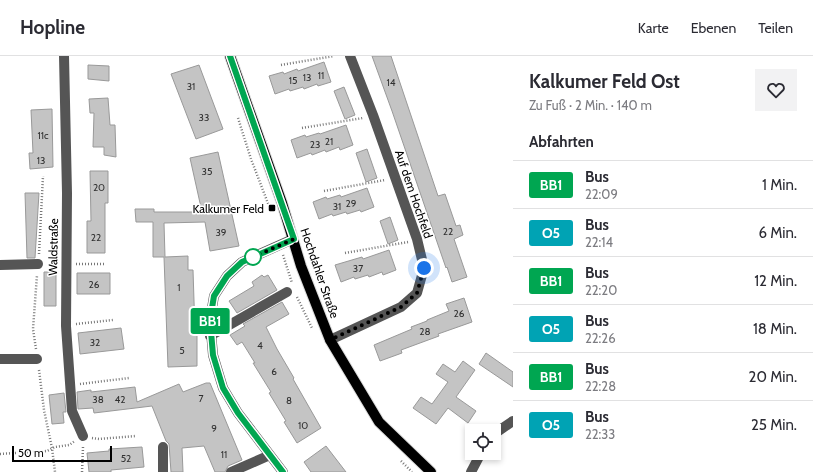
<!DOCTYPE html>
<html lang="de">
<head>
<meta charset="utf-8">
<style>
	body { margin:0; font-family:Cabin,sans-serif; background:#f2f2f3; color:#2b2b33; height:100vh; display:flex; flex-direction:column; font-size:15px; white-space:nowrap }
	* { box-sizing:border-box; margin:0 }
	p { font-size:13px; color:#7c7c81 }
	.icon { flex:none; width:22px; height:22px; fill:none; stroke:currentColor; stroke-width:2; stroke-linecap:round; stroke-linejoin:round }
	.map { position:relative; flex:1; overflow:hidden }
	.sheet { display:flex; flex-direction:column; background:#fff; width:300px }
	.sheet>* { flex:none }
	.badge { padding:0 8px; border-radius:3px; font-size:14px; line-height:26px }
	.controls { position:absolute; left:465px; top:368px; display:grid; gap:8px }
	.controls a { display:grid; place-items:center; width:36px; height:36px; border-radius:0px; background:#fff; box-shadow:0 2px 6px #0003; font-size:20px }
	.scale { position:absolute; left:12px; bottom:10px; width:100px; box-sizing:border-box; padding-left:4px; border:2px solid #000; border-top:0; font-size:11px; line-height:14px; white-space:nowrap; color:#000; -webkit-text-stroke:3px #fff; paint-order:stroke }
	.you { position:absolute; width:20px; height:20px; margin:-10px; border:3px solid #fff; border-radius:50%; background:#1a73e8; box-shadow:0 0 0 6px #1a73e833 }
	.map>.badge { position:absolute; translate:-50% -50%; box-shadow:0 0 0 2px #fff }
	h2 { padding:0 16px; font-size:15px; line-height:36px }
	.round { display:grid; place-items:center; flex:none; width:42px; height:42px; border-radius:0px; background:#f2f2f3 }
	.headline { display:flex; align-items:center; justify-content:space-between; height:68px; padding:0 16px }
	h1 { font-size:19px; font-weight:800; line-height:30px }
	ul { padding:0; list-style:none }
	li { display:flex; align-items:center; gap:12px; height:48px; padding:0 16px; border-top:1px solid #e1e1e2 }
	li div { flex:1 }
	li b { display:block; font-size:15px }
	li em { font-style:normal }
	li .badge { min-width:44px; font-weight:700; text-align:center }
	header { display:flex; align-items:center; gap:24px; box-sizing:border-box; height:56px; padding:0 20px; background:#fff; border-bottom:1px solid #e1e1e2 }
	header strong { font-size:19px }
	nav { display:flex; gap:22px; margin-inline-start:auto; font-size:14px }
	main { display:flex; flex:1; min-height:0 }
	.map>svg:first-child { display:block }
</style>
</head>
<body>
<header>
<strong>Hopline</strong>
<nav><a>Karte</a><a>Ebenen</a><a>Teilen</a></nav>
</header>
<main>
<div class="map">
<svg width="513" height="416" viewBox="0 0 513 416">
	<rect width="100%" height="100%" fill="#fff"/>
	<path fill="#c4c4c4" stroke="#999" d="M372,0h19l47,140 7,-2 11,32 4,-1 3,10 -9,4 13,38 -15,5 -5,-15 -1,1 -54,-157z
		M324,6l7,20 -13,4 -1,-2 -13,5 -1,-2 -13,4 -1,-2 -14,5 -6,-18 14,-4 1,2 13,-5 1,2z
		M88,9l21,1v15l-21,-2z
		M199,9l24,64 -27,10 -25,-65z
		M344,31l11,28 -10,4 -11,-28z
		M108,42l2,27h5l1,32 -12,-2v-8h-11l1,-34h-4l-1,-14z
		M52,53l1,58 -23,2 -1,-16h4l-2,-43z
		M346,69l7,20 -13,5 -1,-3 -13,5 -1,-2 -13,5 -1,-2 -14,5 -6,-18 14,-5 1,2 13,-4 1,1z
		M367,93l10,29 -11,4 -10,-29z
		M218,96l21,94 -29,5 -5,-29 -41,1 1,34 23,-1v14h5l2,62h2v34l-29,1 -4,-110h-11v-35h-17l-1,-13h19v3h48l-12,-54z
		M90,115h18v32h-3v50h-18v-32h4z
		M367,132l7,19 -13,5 -1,-2 -13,4 -1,-2 -13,4 -1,-2 -13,5 -6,-17 13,-5 1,2 13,-4 1,2z
		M25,137h14l-4,65h-8z
		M390,161l8,23 -10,4 -8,-23z
		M389,194l7,20 -13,5 -1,-3 -13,5 -1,-2 -13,4 -1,-2 -13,5 -6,-17 27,-8 1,2z
		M44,216h12v34h-12z
		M77,217h33v21h-33z
		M262,219l2,2 4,-2 9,15 -40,23 -8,-12 25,-15 -2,-4z
		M464,242l8,24 -34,12 1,2 -38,14 1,3 -22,8 -6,-16 38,-16 -1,-2 16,-6v-1l22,-9 -3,-7z
		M282,246l7,12 -23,13 11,22 17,29 -1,1 28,49 -24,15 -13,-21 2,-1 -17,-28 2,-1 -18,-29h2l-13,-21 -5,3 -7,-10 15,-9 -2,-2z
		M121,272l3,21 -44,5 -2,-21z
		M486,297l27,19v15l-34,-23z
		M463,305l12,9 -19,27 20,14 -8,12 -20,-15 -12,16 -23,-16 8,-11 11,7 16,-22 -12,-8 7,-10 12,8z
		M206,327h4l32,77 -14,6 -3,6h-10l-11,-26 -22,2 1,24h-12l-2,-28 -3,-3 -14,-35 -58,7 -1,-5 -15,1 -1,-17 14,-2v2l44,-5 2,15 42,-18 4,8z
		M64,337l2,19h-3l1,11 -12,1 -3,-29z
		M326,390l20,26h-35l-7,-10z
		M142,391l2,20 -33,3v2h-22l-2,-19 22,-2v-2z"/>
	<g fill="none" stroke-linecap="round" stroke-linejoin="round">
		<g stroke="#dbdbdb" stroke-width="12">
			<path id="major" d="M230,0l52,147 19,63 29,74 49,82 52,50"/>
		</g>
		<path stroke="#777" stroke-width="2.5" stroke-dasharray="1 2" stroke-linecap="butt" d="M281,9l53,-9
			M238,62l13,41 18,47
			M302,72l61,-10
			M324,135l61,-11
			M345,197l63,-11
			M39,198l4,-78
			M283,199l9,28
			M76,208h29
			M297,241l15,31
			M76,268l37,-4
			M36,293l-3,-20 4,-54
			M39,314l5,40 8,38 3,24
			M80,328l49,-6
			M92,382l7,1 37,-3
			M0,398l47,-3 8,-4 14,-2 6,-4
			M401,405l11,11
			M82,416l1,-25"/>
		<path stroke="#555" stroke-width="10" d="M64,0l3,137 -1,133 6,85 11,25
			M0,209l38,-1
			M210,280l77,-44
			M330,284l71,-33 16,-14 7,-25 -7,-29 -44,-124 -23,-59
			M0,303h37
			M494,378l19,-13
			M163,416v-25
			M231,416l39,-17
			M283,416l-45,-59 -15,-25 -10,-33 -3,-35 4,-24 13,-20 15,-14 51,-23
			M471,416l10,-19"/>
		<use href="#major" stroke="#000" stroke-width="10"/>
	</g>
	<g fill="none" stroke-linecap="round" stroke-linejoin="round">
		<g stroke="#fff" stroke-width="9">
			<path id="line" d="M230,0l64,183 -52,23 -15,14 -13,20 -4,24 3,35 10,33 15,25 45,59"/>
		</g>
		<use href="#line" stroke="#00a651" stroke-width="6"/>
		<path stroke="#000" stroke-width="4" stroke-dasharray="0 7.2" d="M253,201l41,-18 7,27 29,74 71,-33 16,-14 7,-25"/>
	</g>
	<rect fill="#000" stroke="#fff" stroke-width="1.5" x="268" y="148" width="8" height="8" rx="2"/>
	<circle fill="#fff" stroke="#00a651" stroke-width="2" cx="253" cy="201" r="8"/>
	<g text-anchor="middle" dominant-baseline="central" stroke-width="3" stroke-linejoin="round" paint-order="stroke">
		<g font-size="10" fill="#313131">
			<text x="321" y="19">11</text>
			<text x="307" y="21">13</text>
			<text x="293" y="24">15</text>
			<text x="391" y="26">14</text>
			<text x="191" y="30">31</text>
			<text x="204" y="61">33</text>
			<text x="43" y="79">11c</text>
			<text x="329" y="85">21</text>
			<text x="315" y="88">23</text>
			<text x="41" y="104">13</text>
			<text x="207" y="115">35</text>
			<text x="99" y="131">20</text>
			<text x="351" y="147">29</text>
			<text x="337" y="150">31</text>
			<text x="448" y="175">22</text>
			<text x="221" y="176">39</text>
			<text x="96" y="181">22</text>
			<text x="358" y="212">37</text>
			<text x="94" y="228">26</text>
			<text x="179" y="231">1</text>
			<text x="459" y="257">26</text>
			<text x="425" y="275">28</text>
			<text x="95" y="286">32</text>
			<text x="260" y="289">4</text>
			<text x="182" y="294">5</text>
			<text x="274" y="315">6</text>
			<text x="201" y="342">7</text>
			<text x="98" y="343">38</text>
			<text x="120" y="343">42</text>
			<text x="289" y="344">8</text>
			<text x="303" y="369">10</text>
			<text x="214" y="372">9</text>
			<text x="224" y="398">11</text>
			<text x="126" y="402">52</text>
		</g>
		<g font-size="12" fill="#000" stroke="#fff">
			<text transform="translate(414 138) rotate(71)">Auf dem Hochfeld</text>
			<text transform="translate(53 191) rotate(-89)">Waldstraße</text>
			<text transform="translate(320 217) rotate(71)">Hochdahler Straße</text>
		</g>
		<g font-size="12" fill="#000" stroke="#fff" text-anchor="end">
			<text x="264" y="152">Kalkumer Feld</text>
		</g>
	</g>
</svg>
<div class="controls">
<a><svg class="icon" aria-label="locate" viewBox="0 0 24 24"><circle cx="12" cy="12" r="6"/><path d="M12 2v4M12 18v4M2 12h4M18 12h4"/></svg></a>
</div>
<div class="scale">50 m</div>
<div class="you" style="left:424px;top:212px"></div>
<b class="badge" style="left:210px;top:265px;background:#00a651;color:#fff">BB1</b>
</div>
<section class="sheet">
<div class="headline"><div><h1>Kalkumer Feld Ost</h1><p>Zu Fuß · 2 Min. · 140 m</p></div><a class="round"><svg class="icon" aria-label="heart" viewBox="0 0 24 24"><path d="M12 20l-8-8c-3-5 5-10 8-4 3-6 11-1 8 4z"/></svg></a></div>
<h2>Abfahrten</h2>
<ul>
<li><span class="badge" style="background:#00a651;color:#fff">BB1</span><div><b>Bus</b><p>22:09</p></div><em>1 Min.</em></li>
<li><span class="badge" style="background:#00a3b4;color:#fff">O5</span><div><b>Bus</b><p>22:14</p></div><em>6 Min.</em></li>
<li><span class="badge" style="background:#00a651;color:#fff">BB1</span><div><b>Bus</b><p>22:20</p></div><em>12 Min.</em></li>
<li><span class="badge" style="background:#00a3b4;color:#fff">O5</span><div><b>Bus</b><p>22:26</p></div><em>18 Min.</em></li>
<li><span class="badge" style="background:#00a651;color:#fff">BB1</span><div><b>Bus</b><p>22:28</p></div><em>20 Min.</em></li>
<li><span class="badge" style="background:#00a3b4;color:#fff">O5</span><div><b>Bus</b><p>22:33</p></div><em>25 Min.</em></li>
</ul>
</section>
</main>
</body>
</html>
